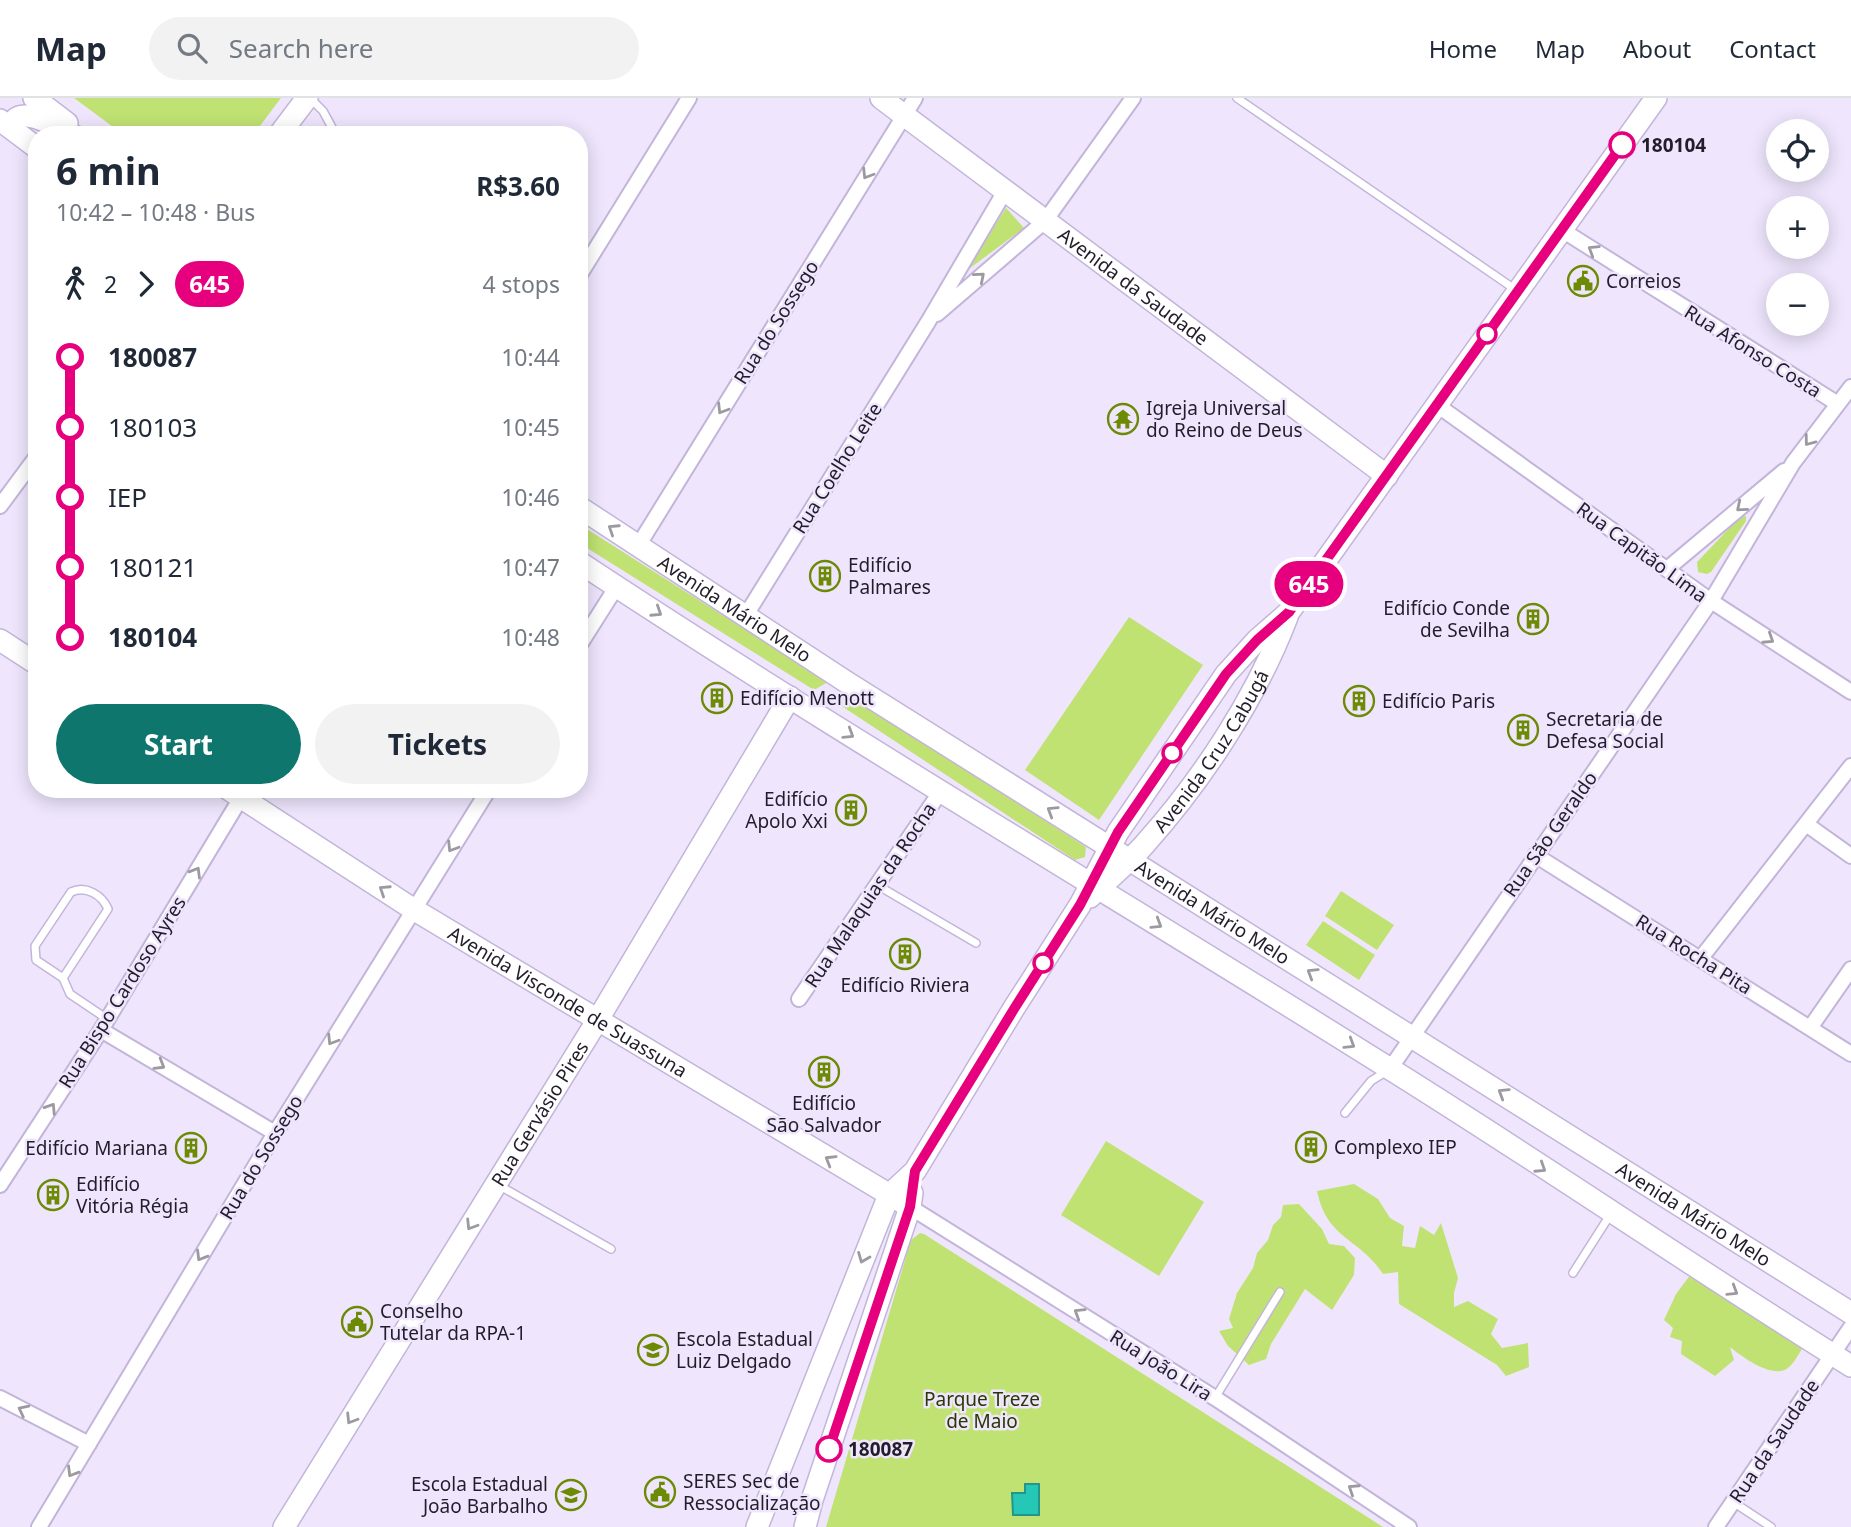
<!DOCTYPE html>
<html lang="en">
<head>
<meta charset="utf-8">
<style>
	body { margin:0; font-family:"Noto Sans",sans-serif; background:#f2f2f3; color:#1f2937; height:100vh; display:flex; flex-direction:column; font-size:26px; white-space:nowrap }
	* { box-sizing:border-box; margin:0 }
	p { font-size:23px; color:#747a83 }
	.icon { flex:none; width:38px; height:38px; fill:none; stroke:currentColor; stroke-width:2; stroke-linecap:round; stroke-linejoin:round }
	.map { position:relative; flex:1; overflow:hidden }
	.panel { position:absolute; left:28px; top:28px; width:560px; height:672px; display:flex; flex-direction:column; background:#fff; border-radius:28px; box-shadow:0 4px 18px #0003 }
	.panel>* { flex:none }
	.badge { padding:0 14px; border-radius:23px; font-size:24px; line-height:46px }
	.tools { position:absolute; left:1766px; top:21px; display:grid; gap:14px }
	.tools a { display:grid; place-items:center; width:63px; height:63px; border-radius:50%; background:#fff; box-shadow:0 4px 18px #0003; font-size:35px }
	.map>.badge { position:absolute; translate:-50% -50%; box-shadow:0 0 0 4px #fff }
	.legs { display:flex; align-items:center; gap:10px; height:77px; padding:0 28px; font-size:23px }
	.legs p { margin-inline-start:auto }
	.overview { display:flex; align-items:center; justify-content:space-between; height:119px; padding:0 28px }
	h1 { font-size:38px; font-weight:700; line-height:52px }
	.primary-button { display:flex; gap:14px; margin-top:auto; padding:14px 28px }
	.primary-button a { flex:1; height:80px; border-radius:42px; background:#0f766e; color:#fff; font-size:28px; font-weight:700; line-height:80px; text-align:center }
	.primary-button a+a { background:#f2f2f3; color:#1f2937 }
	ul { padding:0 28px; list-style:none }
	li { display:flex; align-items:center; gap:24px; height:70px; font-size:26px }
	li i { display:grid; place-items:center; width:10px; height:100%; margin:0 9px; background:currentColor }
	li i::after { content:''; width:18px; height:18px; margin:-9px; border:5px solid; border-radius:50%; background:#fff }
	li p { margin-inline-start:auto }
	li:first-child i { background:linear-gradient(#0000 50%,currentColor 0) }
	li:last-child i { background:linear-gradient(currentColor 50%,#0000 0) }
	header { display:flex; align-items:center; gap:42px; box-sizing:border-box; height:98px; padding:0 35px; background:#fff; border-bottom:2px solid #e0e1e3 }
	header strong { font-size:33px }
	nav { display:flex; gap:38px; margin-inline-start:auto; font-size:24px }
	.search { width:490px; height:63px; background:#f2f2f3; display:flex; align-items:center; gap:18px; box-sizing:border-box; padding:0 24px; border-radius:38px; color:#747a83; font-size:26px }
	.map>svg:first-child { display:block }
</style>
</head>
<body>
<header>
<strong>Map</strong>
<div class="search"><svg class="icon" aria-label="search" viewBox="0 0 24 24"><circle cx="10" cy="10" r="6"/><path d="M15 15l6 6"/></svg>Search here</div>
<nav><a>Home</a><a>Map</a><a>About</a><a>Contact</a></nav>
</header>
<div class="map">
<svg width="1851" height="1429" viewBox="0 0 1851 1429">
	<rect width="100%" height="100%" fill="#efe6fd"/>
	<path fill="#c0e273" d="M74,0h207l-28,37h-129z
		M1006,110l18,20 -58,43z
		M1746,418v5l-35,51 -4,2 -9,-2 -1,-10 43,-45z
		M579,426l249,158 -14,8 -235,-147z
		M1129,519l74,48 -104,155 -74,-50z
		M848,596l238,153 -1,10 -10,3 -241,-159z
		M1341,793l53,34 -17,25 -52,-34z
		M1323,823l52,34 -16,25 -53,-35z
		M1106,1043l98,61 -45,74 -98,-61z
		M1354,1086l24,15 12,19 14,8 -2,20 13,2 5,-22 14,9 7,-12 17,55 -4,15v14l14,-6 30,18 -7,15 11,14 26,-5 1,24 -23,9 -9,-11 -98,-61 -1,-32 -15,2c-24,-37 -56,-34 -66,-83z
		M1299,1106l23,25 7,15 15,2 11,12 -1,17 -22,35 -27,-21 -34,55 -5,15 -17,6 -21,-19 -9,-15 14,-3 -4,-9 8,-26 16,-25 4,-15 11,-13 5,-15 8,-8 2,-12z
		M920,1135l4,1 459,293h-557l85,-287z
		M1691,1176l111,75c-4,6 -8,14 -13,18 -14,14 -47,-10 -59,-20l4,13 -19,16 -34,-22 1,-13 -12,-4 3,-9 -9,-8 12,-26z"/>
	<path fill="#25c8b6" stroke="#24958c" stroke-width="2" d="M1025,1386h14v31h-26l-1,-22h13z"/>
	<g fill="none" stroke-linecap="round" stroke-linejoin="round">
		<g stroke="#c3b5da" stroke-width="10">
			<path id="lane" d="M310,0l13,13 13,24
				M1237,0l279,192
				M877,787l99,58
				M63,880l45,-69c-6,-14 -22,-24 -37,-17l-36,54 1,14 27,18 7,16 37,25
				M1345,1015l26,-32 16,-10
				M500,1088l111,63
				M1573,1175l37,-58
				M1215,1300l65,-106
				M1733,1404l38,25"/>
		</g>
		<g stroke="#c3b5da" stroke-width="18">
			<path id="street" d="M1562,132l276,174
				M579,178l110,-178
				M937,216l108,-93 88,-123
				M1437,307l274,196 140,91
				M0,408l37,-50
				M638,448l277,-448
				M1667,471l117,-98
				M746,517l182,-293 77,-131
				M579,548l38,-60
				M1806,726l45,32
				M1535,757l316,199
				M1701,860l150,-192
				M799,901l142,-208
				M1810,930l41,-59
				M101,932l174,103
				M1390,971l321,-468 82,-138 58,-76
				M0,1087l101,-155 144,-239
				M910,1109l305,191 194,129
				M0,1300l89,46
				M39,1429l236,-394 214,-344
				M1716,1429l135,-200"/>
		</g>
		<g stroke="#c3b5da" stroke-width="24">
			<g id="secondary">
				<path d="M34,0l33,25"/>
				<path id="s1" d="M881,0l506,378"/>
				<path d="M0,22l37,28"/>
				<path d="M9,28c2,-2 5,-6 8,-8 15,-8 43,11 56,17"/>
				<path d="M279,37l28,-37"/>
				<path id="s2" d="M579,409l269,176 1003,630"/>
				<path d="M579,464c265,175 539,336 808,505 156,97 308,202 464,299"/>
				<path d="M0,542l37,24"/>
				<path id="s3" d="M228,691l185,120 497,298"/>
				<path id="s4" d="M1090,799c18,-18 38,-34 54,-52 59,-66 112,-147 143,-228"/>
				<path id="s5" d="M284,1429l313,-506 193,-324"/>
				<path d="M757,1429l132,-332 26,-24 99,-163 66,-103 38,-73 108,-158 31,-34 32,-28 367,-514"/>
				<path d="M805,1429l7,-27 98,-293 2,-14"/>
			</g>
		</g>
		<use href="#lane" stroke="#fff" stroke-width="7"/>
		<use href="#street" stroke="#fff" stroke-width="14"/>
		<use href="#secondary" stroke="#fff" stroke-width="21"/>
	</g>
	<defs><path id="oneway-chevron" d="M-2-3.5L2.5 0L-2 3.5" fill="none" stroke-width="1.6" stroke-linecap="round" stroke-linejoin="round" transform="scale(1.75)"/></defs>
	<g stroke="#9c99a0">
		<use href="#oneway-chevron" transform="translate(867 76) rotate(122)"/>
		<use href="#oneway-chevron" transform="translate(1593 152) rotate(-148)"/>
		<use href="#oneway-chevron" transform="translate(980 179) rotate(-41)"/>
		<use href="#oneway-chevron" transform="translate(722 311) rotate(122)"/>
		<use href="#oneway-chevron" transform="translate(1809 343) rotate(127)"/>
		<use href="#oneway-chevron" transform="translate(1741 409) rotate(140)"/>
		<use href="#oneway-chevron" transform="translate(613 431) rotate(-147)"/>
		<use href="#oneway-chevron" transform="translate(657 514) rotate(33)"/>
		<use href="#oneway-chevron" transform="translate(1769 541) rotate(33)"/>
		<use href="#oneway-chevron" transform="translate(849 636) rotate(32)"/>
		<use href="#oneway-chevron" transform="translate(1052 713) rotate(-148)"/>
		<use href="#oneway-chevron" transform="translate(452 749) rotate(122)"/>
		<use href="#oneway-chevron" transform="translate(196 774) rotate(-59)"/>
		<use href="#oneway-chevron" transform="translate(384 792) rotate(-147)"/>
		<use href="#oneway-chevron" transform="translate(1157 826) rotate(32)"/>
		<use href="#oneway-chevron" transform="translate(1312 875) rotate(-148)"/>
		<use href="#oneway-chevron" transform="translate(332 942) rotate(122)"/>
		<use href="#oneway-chevron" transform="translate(1350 946) rotate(32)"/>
		<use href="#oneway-chevron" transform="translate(160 967) rotate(31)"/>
		<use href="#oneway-chevron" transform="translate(1503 995) rotate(-148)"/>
		<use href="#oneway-chevron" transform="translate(51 1010) rotate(-57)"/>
		<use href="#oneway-chevron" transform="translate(830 1062) rotate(-149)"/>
		<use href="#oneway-chevron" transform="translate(1541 1070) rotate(33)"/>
		<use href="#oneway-chevron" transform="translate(471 1127) rotate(122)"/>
		<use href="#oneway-chevron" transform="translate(201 1158) rotate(121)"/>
		<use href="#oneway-chevron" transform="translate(863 1160) rotate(112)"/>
		<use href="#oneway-chevron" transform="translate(1733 1193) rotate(32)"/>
		<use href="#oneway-chevron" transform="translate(1079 1215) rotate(-148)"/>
		<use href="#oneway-chevron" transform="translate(23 1312) rotate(-153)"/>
		<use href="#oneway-chevron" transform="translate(351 1321) rotate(122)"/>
		<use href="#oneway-chevron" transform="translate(72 1374) rotate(121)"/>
		<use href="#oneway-chevron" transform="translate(1353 1391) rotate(-147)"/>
	</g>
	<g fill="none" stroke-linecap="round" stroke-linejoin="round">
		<g stroke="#fff" stroke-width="16">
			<path id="line-1" d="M829,1351l81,-242 5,-36 99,-162 66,-104 38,-73 108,-158 31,-34 32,-28 333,-467"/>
		</g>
		<use href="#line-1" stroke="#e6007e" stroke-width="10"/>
	</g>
	<defs>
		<g id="civic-ring" transform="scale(1.575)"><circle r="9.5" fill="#efe6fd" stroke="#6c8a03" stroke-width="1.5"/><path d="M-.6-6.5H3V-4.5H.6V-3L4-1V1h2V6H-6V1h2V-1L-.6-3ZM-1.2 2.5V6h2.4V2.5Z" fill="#6c8a03"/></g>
		<g id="temple-ring" transform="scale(1.575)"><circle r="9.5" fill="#efe6fd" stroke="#6c8a03" stroke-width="1.5"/><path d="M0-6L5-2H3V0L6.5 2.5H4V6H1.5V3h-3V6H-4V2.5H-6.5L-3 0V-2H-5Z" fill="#6c8a03"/></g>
		<g id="building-ring" transform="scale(1.575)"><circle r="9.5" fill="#efe6fd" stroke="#6c8a03" stroke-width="1.5"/><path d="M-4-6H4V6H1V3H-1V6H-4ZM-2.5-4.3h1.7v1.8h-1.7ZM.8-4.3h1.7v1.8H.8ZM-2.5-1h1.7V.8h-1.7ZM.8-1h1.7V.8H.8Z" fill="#6c8a03"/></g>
		<g id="school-ring" transform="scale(1.575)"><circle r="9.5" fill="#efe6fd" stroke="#6c8a03" stroke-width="1.5"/><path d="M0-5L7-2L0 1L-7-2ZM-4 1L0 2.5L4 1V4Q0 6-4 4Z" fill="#6c8a03"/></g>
	</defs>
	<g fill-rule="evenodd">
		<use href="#civic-ring" x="1583" y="183"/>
		<use href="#temple-ring" x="1123" y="321"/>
		<use href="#building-ring" x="825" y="478"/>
		<use href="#building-ring" x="1533" y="521"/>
		<use href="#building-ring" x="717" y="600"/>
		<use href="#building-ring" x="1359" y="603"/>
		<use href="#building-ring" x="1523" y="632"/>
		<use href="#building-ring" x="851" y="712"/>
		<use href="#building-ring" x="905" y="856"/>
		<use href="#building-ring" x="824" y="974"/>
		<use href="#building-ring" x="1311" y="1049"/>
		<use href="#building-ring" x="191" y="1050"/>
		<use href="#building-ring" x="53" y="1097"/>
		<use href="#civic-ring" x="357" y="1224"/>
		<use href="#school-ring" x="653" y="1252"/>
		<use href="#civic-ring" x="660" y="1394"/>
		<use href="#school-ring" x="571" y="1397"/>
	</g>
	<g fill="#fff" stroke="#e6007e" stroke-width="3.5">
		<circle cx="1622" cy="47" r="12"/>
		<circle cx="1487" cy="236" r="9"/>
		<circle cx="1172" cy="655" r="9"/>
		<circle cx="1043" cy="865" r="9"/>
		<circle cx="829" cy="1351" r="12"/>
	</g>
	<g text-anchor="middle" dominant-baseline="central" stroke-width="5" stroke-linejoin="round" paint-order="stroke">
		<g font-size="19" font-weight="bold" fill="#231d2b" stroke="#efe6fd" text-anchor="start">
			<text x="1641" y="47">180104</text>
			<text x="848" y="1351">180087</text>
		</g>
		<g font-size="19" fill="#231d2b" stroke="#efe6fd" text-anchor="start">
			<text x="1606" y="183">Correios</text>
			<text x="1146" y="310">Igreja Universal<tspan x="1146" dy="22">do Reino de Deus</tspan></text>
			<text x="848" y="467">Edifício<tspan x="848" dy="22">Palmares</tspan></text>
			<text x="1510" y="510" text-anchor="end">Edifício Conde<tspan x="1510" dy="22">de Sevilha</tspan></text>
			<text x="740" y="600">Edifício Menott</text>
			<text x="1382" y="603">Edifício Paris</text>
			<text x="1546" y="621">Secretaria de<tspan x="1546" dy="22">Defesa Social</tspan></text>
			<text x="828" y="701" text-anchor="end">Edifício<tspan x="828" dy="22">Apolo Xxi</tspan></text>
			<text x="905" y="887" text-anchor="middle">Edifício Riviera</text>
			<text x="824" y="1005" text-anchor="middle">Edifício<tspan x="824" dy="22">São Salvador</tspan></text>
			<text x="1334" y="1049">Complexo IEP</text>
			<text x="168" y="1050" text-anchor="end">Edifício Mariana</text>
			<text x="76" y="1086">Edifício<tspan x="76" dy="22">Vitória Régia</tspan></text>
			<text x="380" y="1213">Conselho<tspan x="380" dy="22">Tutelar da RPA-1</tspan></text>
			<text x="676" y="1241">Escola Estadual<tspan x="676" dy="22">Luiz Delgado</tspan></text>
			<text x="683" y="1383">SERES Sec de<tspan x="683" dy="22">Ressocialização</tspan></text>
			<text x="548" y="1386" text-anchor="end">Escola Estadual<tspan x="548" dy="22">João Barbalho</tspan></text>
		</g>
		<g font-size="19" fill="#231d2b" stroke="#efe6fd">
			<text stroke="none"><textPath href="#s1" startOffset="315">Avenida da Saudade</textPath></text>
			<text transform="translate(776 224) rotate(-58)">Rua do Sossego</text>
			<text transform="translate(1753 253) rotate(32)">Rua Afonso Costa</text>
			<text transform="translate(837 370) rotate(-58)">Rua Coelho Leite</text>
			<text transform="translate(1642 454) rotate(36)">Rua Capitão Lima</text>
			<text stroke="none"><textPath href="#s2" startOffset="186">Avenida Mário Melo</textPath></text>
			<text stroke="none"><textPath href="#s4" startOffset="191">Avenida Cruz Cabugá</textPath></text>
			<text transform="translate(1550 736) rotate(-55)">Rua São Geraldo</text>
			<text transform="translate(870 797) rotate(-56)">Rua Malaquias da Rocha</text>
			<text stroke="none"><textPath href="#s2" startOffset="752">Avenida Mário Melo</textPath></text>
			<text transform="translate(1694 856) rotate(32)">Rua Rocha Pita</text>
			<text transform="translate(122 894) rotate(-58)">Rua Bispo Cardoso Ayres</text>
			<text stroke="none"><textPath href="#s3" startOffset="401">Avenida Visconde de Suassuna</textPath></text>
			<text stroke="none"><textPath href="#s5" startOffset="486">Rua Gervásio Pires</textPath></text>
			<text transform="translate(261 1059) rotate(-59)">Rua do Sossego</text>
			<text stroke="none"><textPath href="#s2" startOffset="1320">Avenida Mário Melo</textPath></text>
			<text transform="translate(1161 1267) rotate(32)">Rua João Lira</text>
			<text transform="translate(1774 1343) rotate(-56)">Rua da Saudade</text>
		</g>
		<g font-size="19" fill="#2a3702" stroke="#efe6fd">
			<text x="982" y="1301">Parque Treze<tspan x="982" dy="22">de Maio</tspan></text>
		</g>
	</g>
</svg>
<div class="tools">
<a><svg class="icon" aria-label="locate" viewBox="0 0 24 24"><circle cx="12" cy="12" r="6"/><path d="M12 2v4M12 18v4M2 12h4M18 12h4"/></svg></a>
<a>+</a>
<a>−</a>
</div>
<b class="badge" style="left:1309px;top:486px;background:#e6007e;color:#fff">645</b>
<section class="panel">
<div class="overview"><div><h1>6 min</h1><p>10:42 – 10:48 · Bus</p></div><b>R$3.60</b></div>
<div class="legs"><svg class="icon" aria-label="walk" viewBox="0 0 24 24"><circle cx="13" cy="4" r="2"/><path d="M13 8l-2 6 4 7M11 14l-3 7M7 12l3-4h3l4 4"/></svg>2<svg class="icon" aria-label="forward" viewBox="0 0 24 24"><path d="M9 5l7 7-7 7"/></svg><b class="badge" style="background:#e6007e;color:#fff">645</b><p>4 stops</p></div>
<ul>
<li><i style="color:#e6007e"></i><b>180087</b><p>10:44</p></li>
<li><i style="color:#e6007e"></i><span>180103</span><p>10:45</p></li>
<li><i style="color:#e6007e"></i><span>IEP</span><p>10:46</p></li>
<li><i style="color:#e6007e"></i><span>180121</span><p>10:47</p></li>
<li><i style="color:#e6007e"></i><b>180104</b><p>10:48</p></li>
</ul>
<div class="primary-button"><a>Start</a><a>Tickets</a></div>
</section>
</div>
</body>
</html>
